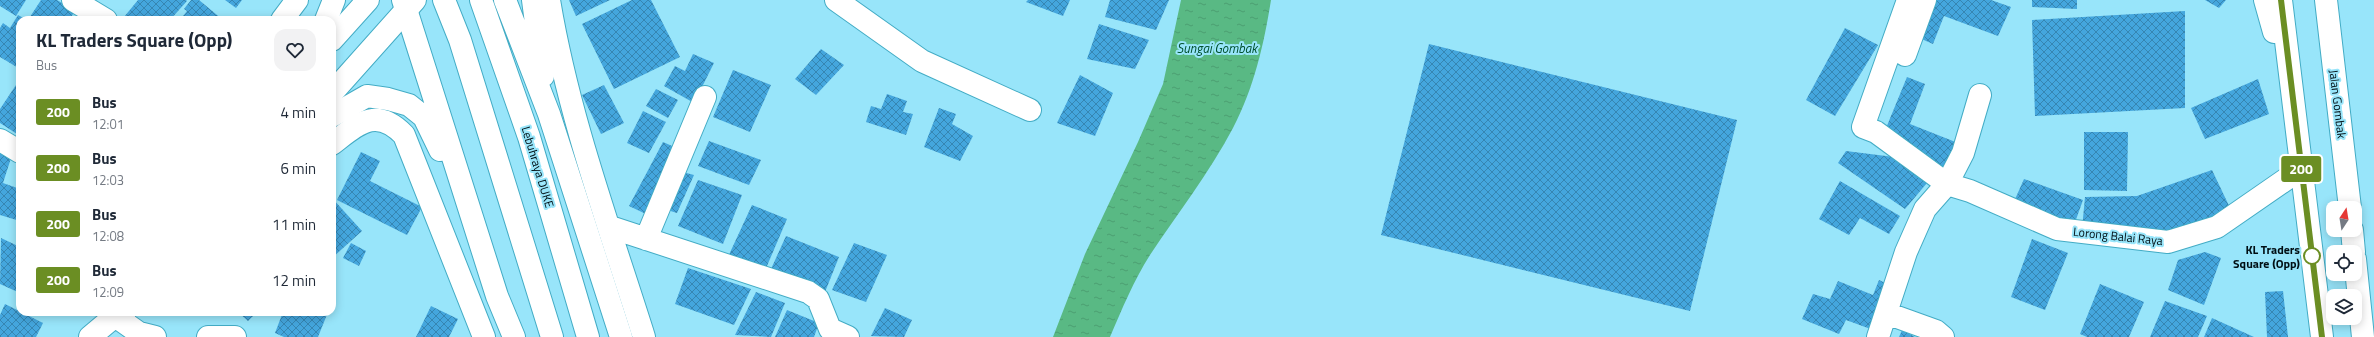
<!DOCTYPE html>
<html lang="en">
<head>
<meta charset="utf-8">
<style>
	body { margin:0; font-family:"Titillium Web",sans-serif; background:#f2f2f3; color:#1f2937; height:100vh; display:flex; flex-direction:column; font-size:15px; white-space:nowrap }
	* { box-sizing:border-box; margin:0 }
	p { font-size:13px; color:#747a83 }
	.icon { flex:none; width:22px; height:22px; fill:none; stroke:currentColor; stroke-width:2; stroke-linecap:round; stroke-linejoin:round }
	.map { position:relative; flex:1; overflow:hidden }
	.drawer { position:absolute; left:16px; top:16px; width:320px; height:300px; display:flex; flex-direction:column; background:#fff; border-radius:12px; box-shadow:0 2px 10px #0003 }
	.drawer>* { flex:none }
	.badge { padding:0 8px; border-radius:3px; font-size:14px; line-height:26px }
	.needle { width:26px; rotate:12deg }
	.fabs { position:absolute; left:2326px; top:201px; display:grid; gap:8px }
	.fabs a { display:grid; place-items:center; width:36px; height:36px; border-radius:8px; background:#fff; box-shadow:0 2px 10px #0003; font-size:20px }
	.map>.badge { position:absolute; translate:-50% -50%; box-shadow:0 0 0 2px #fff }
	.round { display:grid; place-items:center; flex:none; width:42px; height:42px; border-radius:12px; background:#f2f2f3 }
	.summary { display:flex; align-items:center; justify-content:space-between; height:68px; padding:0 20px }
	h1 { font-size:19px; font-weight:700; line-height:30px }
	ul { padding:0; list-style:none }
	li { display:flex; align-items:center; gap:12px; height:56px; padding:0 20px }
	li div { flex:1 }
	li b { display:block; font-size:15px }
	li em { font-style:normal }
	li .badge { min-width:44px; font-weight:700; text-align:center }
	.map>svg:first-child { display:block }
</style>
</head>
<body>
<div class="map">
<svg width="2374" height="337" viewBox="0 0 2374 337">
	<defs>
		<pattern id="water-ripples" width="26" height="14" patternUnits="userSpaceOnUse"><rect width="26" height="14" fill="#59b984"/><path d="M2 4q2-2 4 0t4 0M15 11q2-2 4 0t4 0" fill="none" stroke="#4c9e71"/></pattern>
		<pattern id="building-cross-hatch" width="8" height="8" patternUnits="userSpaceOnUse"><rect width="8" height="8" fill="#44a6dd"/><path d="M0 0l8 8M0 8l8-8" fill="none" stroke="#3686b2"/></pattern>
	</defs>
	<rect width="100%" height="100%" fill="#98e5fa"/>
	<path fill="url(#water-ripples)" d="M1181,0h90c-7,44 -17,88 -38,128 -24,45 -55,85 -83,127 -16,25 -28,54 -40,82h-57l32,-83 53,-112 25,-58z"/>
	<path fill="url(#building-cross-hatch)" d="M0,0h26l-10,16 -16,-10z
		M41,0h16l18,11 -6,9h-41z
		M138,0h48l1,1 -17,19h-42l-4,-3z
		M191,0h8l24,20h-43l7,-9 -3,-2z
		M225,0h17l-6,8z
		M569,0h41l-34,16z
		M632,0h19l29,57 -66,32 -32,-65z
		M1028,0h42l-7,16 -37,-14z
		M1110,0h59l-13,30 -51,-13z
		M1931,0h60l20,7 -13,29 -54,-20 -11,28 -16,-7z
		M2032,0h45v9l-45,-2z
		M2205,0h21l-7,8z
		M2185,11v97l-150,8 -3,-96z
		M18,15l9,5h-7v49l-20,-12v-29l3,-5 7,5z
		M1099,24l50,16 -14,29 -48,-10z
		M1845,28l33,17 -43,71 -29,-16z
		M1429,44l308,76 -47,191 -309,-76z
		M821,49l23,16 -28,30 -21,-16z
		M693,54l21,9 -20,40 -30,-17 11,-20 10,5z
		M733,70l38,15 -21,47 -37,-15z
		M1080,75l33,18 -18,43 -38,-13z
		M1907,77l18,7 -15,40 48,19 -14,32 -60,-42z
		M20,79v51l-3,4 -17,-11v-14z
		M2258,79l11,35 -64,25 -14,-31z
		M604,85l20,38 -23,11 -19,-39z
		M656,89l22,11 -10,18 -22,-12z
		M887,94l20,7 -4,11 10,2 -7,21 -40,-13 5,-16 10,3z
		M939,108l17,6 -4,10 21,12 -13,25 -36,-14z
		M643,111l23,11 -17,31 -22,-10z
		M2084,132h44l-1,59 -43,-1z
		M709,141l52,19 -12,25 -51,-19z
		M663,142l16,7 -31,66 -19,-9z
		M0,148l13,4 -10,31 17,6v32l-20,-6z
		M1846,151l48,6 33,26 -22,26 -67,-46z
		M361,152l19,9 -10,20 52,26 -15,28 -70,-35z
		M2212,170l20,42 -66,25 -84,-8 3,-32 52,-1z
		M679,171l15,4 -17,38 -13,-4z
		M2024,179l59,21 -10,28 -61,-22z
		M698,180l44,15 -19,49 -45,-18z
		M1840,181l60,35 -11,18 -29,-16 -11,17 -30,-16z
		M332,198l30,33 -30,27z
		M752,205l35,14 -23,54 -37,-14z
		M786,236l53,21 -14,35 -54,-23z
		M1,238l19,9v46l-20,-9z
		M2032,239l36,14 -23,57 -34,-13z
		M351,243l15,8 -7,15 -16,-8z
		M854,243l33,12 -21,47 -34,-12z
		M2205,252l16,6 -17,47 -36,-15 10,-30z
		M688,268l63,21 -17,36 -59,-21z
		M1879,280l13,6 -16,45 -30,-11 -7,14 -37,-15 11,-25 17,5 8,-18 35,14z
		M2100,284l44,18 -15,35h-42l-7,-3z
		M2283,291l5,46h-21l-2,-45z
		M756,292l29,11 -14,34 -36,-2z
		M2165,301l42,15 -9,21h-48z
		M5,304l38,19 -7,14h-36v-22z
		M431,306l27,13 -9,18h-33z
		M885,308l27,12 -8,17 -33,-1z
		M787,310l32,13 -5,14h-39z
		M238,312h19l-9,9z
		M283,312h45l-10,25h-34l-9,-4z
		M2212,318l42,19h-50z
		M1902,330l13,7h-16z"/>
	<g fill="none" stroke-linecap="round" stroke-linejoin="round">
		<g stroke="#43acc5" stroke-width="24">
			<path id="minor" d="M73,0l33,20
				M549,0c19,115 60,226 95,337
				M836,0l86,61 108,49
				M1908,0l-45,127 13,5 71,52 23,7 87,38 111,13 49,-15 84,-58
				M282,20l15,-20
				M332,40l36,-40
				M1905,55l20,-55
				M332,93l83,-93
				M0,140l20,12
				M332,144c26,-20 44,-38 72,-9l80,202
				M610,227l198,65 10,7 12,30 18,8
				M646,239l59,-142
				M1886,313l50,18 7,6
				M115,316l24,17 16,4
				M90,337l25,-21 10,-4
				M208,337h27
				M1878,337l28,-85 19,-43 22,-25 16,-31 17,-58"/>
		</g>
		<g stroke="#43acc5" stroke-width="24">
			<path id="major" d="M2265,0l9,32
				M2281,0l41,337
				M2326,0l24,208
				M2352,230l2,22
				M2355,259l8,78"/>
		</g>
		<g stroke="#43acc5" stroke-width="24">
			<path id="highway" d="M403,0l94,296 17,41
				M444,0l16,40 92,297
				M481,0l48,137 59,200
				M505,0l44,114 72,223
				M533,0l10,76
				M326,20l8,-20
				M332,116l35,-20 21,3 21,6 15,12 16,33"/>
		</g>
		<use href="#minor" stroke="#fff" stroke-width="22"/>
		<use href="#major" stroke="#fff" stroke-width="22"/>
		<use href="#highway" stroke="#fff" stroke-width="22"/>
	</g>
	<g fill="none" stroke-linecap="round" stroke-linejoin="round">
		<g stroke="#fff" stroke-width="9">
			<path id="line" d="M2281,0l41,337"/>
		</g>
		<use href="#line" stroke="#6b8e23" stroke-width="6"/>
	</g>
	<circle fill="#fff" stroke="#6b8e23" stroke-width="2" cx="2312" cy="256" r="8"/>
	<g text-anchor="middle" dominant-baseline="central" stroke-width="4" stroke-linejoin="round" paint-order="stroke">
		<g font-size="12" fill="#000e13" stroke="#98e5fa">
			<text transform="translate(2338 104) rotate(83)">Jalan Gombak</text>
			<text transform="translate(538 167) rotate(73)">Lebuhraya DUKE</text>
			<text transform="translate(2118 236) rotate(6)">Lorong Balai Raya</text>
		</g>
		<g font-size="12" font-weight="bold" fill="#000e13" stroke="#98e5fa" text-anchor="end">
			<text x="2300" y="249">KL Traders<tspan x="2300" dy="14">Square (Opp)</tspan></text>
		</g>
		<g font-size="13" font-style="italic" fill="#00502d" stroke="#98e5fa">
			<text x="1217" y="48">Sungai Gombak</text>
		</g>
	</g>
</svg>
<div class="fabs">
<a><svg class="needle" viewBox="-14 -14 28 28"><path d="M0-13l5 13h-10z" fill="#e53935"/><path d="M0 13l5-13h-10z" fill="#747a83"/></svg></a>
<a><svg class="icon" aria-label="locate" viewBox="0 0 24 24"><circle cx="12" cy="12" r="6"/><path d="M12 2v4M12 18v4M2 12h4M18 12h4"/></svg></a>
<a><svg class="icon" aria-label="layers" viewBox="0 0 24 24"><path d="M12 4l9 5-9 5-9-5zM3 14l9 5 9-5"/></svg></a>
</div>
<b class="badge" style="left:2301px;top:169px;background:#6b8e23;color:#fff">200</b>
<section class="drawer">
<div class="summary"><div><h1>KL Traders Square (Opp)</h1><p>Bus</p></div><a class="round"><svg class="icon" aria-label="heart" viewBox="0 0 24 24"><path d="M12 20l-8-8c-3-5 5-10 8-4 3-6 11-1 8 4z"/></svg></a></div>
<ul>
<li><span class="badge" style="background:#6b8e23;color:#fff">200</span><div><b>Bus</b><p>12:01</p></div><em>4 min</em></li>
<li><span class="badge" style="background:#6b8e23;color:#fff">200</span><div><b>Bus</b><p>12:03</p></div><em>6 min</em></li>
<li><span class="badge" style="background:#6b8e23;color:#fff">200</span><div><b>Bus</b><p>12:08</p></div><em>11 min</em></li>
<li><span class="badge" style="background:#6b8e23;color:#fff">200</span><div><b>Bus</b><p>12:09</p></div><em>12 min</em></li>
</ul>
</section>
</div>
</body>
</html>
